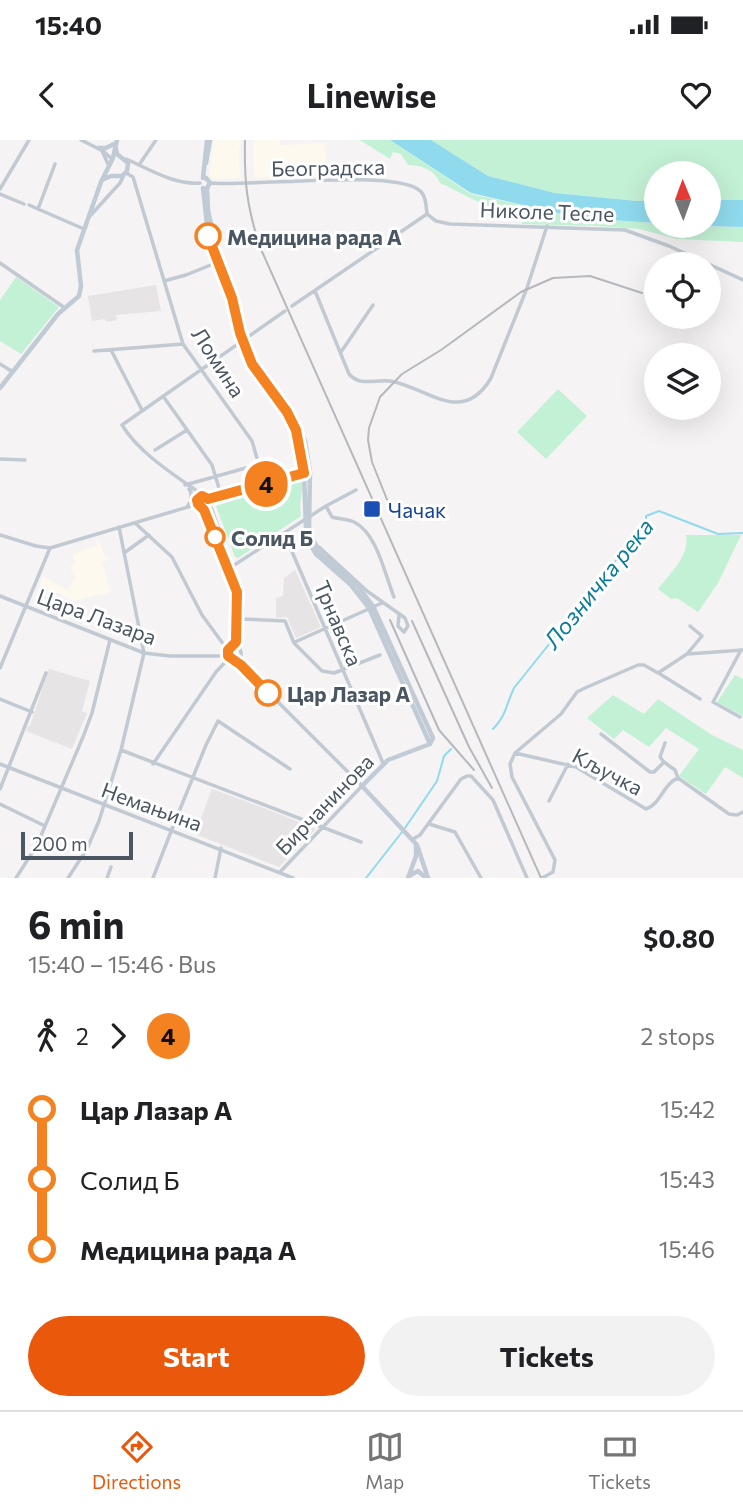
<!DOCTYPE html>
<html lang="en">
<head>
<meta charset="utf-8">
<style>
	body { margin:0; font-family:Commissioner,sans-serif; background:#f2f2f2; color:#202124; height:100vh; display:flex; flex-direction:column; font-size:26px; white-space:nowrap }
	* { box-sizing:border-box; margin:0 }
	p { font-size:23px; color:#757577 }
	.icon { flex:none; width:38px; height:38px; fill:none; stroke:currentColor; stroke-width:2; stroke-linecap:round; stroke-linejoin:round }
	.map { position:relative; height:738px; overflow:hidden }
	.side { display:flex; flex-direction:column; background:#fff; flex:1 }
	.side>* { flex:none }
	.badge { padding:0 14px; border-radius:23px; font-size:24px; line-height:46px }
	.needle { width:46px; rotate:359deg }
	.tools { position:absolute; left:644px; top:21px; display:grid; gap:14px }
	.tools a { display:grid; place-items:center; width:77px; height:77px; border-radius:50%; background:#fff; box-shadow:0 7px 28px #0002; font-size:35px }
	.scale { position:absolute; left:21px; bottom:18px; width:112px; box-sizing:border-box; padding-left:7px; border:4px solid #4a5661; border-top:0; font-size:19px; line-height:24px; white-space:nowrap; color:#4a5661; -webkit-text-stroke:5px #fff; paint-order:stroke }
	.map>.badge { position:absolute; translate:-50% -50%; box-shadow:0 0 0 4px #fff }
	.legs { display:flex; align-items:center; gap:10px; height:77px; padding:0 28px; font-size:23px }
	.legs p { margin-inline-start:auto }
	.headline { display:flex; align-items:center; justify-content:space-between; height:119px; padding:0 28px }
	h1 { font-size:38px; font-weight:700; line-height:52px }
	.action { display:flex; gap:14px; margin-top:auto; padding:14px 28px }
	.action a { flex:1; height:80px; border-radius:42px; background:#ea580c; color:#fff; font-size:28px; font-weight:700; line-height:80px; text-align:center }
	.action a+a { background:#f2f2f2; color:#202124 }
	ul { padding:0 28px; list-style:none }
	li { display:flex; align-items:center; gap:24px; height:70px; font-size:26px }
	li i { display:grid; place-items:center; width:10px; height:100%; margin:0 9px; background:currentColor }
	li i::after { content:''; width:18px; height:18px; margin:-9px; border:5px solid; border-radius:50%; background:#fff }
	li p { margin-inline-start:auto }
	li:first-child i { background:linear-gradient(#0000 50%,currentColor 0) }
	li:last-child i { background:linear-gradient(currentColor 50%,#0000 0) }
	.status { display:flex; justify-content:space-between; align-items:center; height:49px; padding:0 35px; background:#fff; direction:ltr }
	.status svg { height:19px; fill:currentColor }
	header { display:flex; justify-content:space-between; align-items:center; height:91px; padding:0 28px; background:#fff; font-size:32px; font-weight:700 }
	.tabs { display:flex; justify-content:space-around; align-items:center; height:98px; border-top:2px solid #e0e0e0; background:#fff; font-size:19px; color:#757577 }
	.tabs a { display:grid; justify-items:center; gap:4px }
	.tabs .selected { color:#ea580c }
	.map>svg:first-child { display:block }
</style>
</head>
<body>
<div class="status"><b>15:40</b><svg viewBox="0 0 49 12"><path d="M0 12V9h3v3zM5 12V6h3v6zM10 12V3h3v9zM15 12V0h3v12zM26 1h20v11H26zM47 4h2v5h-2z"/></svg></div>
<header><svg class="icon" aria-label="back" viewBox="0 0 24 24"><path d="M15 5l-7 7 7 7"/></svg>Linewise<svg class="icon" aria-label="heart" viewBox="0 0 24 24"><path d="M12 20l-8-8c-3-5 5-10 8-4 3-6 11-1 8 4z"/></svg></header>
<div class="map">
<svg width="743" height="738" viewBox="0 0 743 738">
	<rect width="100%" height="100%" fill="#f5f3f3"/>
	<path fill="#fdf9ef" d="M214,0h27l-2,12 1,26 -27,1 -4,-5z
		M253,0h27v5l45,-2 2,32 -73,3z
		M99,401l6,16 3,-1 1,3 -7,4 9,29 -38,9 -33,-17 3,-8 25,14 7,-11 -5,-12 5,-3 -2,-10 24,-9 -1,-3z"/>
	<path fill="#e6e4e5" d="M156,145l5,26 -45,4 1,5 -11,2 -1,-3 -13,2 -4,-25z
		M295,430l26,57 -25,11 -9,-21 -11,1v-20l7,-2 1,-18z
		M49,529l41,12 -8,30 5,2 -15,36 -46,-18 2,-5h2z
		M212,649l47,17 57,23 -37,38 -84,-33z"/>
	<path fill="#c3f1d5" d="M360,0h30l81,54 87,19 52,7 46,3v3l87,1v15l-66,-3 -38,-10 -43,-3 -74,-2 -1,-10c-30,-2 -54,-19 -81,-31 -5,-13 -18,-18 -32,-18l-7,-11 -8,-2 -3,7z
		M431,0h312v60h-34v-27h-53v28h-19l-82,-8 -67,-17z
		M16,137l43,30 -38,47 -21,-13v-41z
		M558,249l29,27 -41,43 -29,-27z
		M298,340l5,3 -3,22 1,11 -63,42 -3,-1 -19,-51z
		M686,395h55l-23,48 -20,29 -21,-14 -6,1 -13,-10c12,-16 32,-33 28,-54z
		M735,535l8,4v37l-26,-14z
		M613,555l31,19 14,-15 54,36 31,15v28l-18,-11 -19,27 -27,-18 20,-27 -33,-21 -17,19 -26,-17 -9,9 -27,-21z"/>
	<path fill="#90daee" d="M390,0h41l57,36 67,17 82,8h19v22l-46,-3 -52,-7 -87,-20z
		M709,60h34v27l-44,-1h10z"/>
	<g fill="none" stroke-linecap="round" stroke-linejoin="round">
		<path stroke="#90daee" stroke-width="2" d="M493,589c13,-13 13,-24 21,-41l132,-165v-7l13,-5 59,23 25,-1
			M405,688l32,-47 7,-25 7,-7
			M366,738l36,-46"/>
		<path stroke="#c1cad2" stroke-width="3.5" d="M81,0l22,11 9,8
			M102,11l6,13
			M55,24l-17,45 46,20
			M139,25l17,-25
			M126,33l7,4 50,167 69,97 9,31 -8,15
			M0,49l29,-49
			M0,54l24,10
			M29,65l9,4
			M90,76l30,-33 4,-8
			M0,123l65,45
			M164,141l22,-6 32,-13
			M315,151l34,83c11,13 26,5 41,7 37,6 72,46 101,-3l36,-90 20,-62
			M292,166l135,-92
			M111,210l31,60
			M94,211l89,-7
			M341,212l32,-47
			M0,224l13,8
			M163,256l49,69 9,30
			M155,310l32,-20
			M0,319l25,1
			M261,332l6,6 7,2
			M185,345l75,-21
			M189,349l10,17 4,1 34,85v47l-4,7
			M208,359c-27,-20 -68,-44 -86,-74l163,-114
			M208,359l33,91 2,18 -3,42
			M208,359l96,-26
			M326,366l6,11c7,2 15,2 22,5 23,11 31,53 40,75
			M187,367l4,-6v-9
			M135,383l37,34 30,58 22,30 6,3
			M284,393l99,230
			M0,395l36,11 14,2 148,-44
			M319,407l48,44 38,27 3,8 -4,6 -6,-6 1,-11
			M124,413l25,-18
			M228,429l98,-63 30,-16
			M243,479l42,2 9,22 28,28 12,2 46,-18
			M295,502l87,-39
			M687,514l15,-18 -12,-10
			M0,528l50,-120
			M660,534l40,25
			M0,559l32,13
			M740,577l-27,-15 28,-52
			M601,594l49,38h4l10,-10 11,8 3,8
			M121,610l240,92
			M515,613l61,14 70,42c14,-4 18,-26 32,-31l51,36 8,1 6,-3
			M664,622l-4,-5 5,-14
			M153,624l63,-92 13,-14
			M0,649l46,-116
			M549,661l19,-37
			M0,664l45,22
			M429,684l26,8 26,46
			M172,689l34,-84 12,-24 72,48
			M413,699l7,-4 41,-56 6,-3h4l22,24 34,78
			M280,732l82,-86
			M16,738l21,-33 46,-108 9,-24 18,-73
			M68,738l19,-29 12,-28 22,-71 23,-97 -25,-126
			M107,738l4,-11
			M215,738l6,-30
			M542,738l11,-6 2,-12 -43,-83 -2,-13 5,-11 46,-39 16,-22 8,-4 53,-23h6l14,8 29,-19 56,-4"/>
		<path stroke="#c1cad2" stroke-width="3.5" d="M126,19c23,10 48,26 74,24
			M210,43c43,4 181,-14 209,7 7,5 7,15 8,24l9,7 14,3 175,6 44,16 74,34
			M0,456l144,57 26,3h58
			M228,516l13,9 121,121
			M228,516l2,-8 7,-1 4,5v13
			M0,624l293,114
			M153,738l19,-49"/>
		<path stroke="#c1cbd6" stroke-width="4.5" d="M98,8h8l8,-4
			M206,23l4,-23
			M203,38l4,-38
			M206,38l4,5 -3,5
			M104,39l7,-3h11l5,-5 1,-8 -11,-9 -1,-5
			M203,48l5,46 24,64 11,42 14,32 32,45 11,27 4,29 2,56 4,15 6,10 35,31 18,23 61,136
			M207,48l1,22 6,28 22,58 12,48 8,18 39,56 10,23 5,31 -1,55 4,13 9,15 35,30 16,21 60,132 -3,6
			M0,248l58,-74 21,-18 2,-10 -4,-36 24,-68 12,-24 4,-18
			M409,736l9,-5 8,7
			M408,738l8,-22v-10
			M428,738l-11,-33 -55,-59 26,-26 42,-16"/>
		<path stroke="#b5b8bd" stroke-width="2" d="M245,0c-1,42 2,67 15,107l281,631
			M388,362l-16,-40 -4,-22 1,-12 11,-31 22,-23 39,-24 80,-58 32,-14 37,-2 52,17
			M390,480l49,110 35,40
			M412,481l57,126 23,41"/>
	</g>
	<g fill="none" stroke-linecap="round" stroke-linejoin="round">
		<g stroke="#fff" stroke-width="16">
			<path id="line-1" d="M208,96l24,62 8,35 12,31 35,48 9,18 8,43 -96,26 -6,-3 -5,4 1,4 6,6 33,82 -1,50 -8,8v6l13,9 27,28"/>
		</g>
		<use href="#line-1" stroke="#f58220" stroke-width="10"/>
	</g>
	<g fill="#fff" stroke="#f58220" stroke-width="3.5">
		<circle cx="208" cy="96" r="12"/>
		<circle cx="215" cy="397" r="9"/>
		<circle cx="268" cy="553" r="12"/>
	</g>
	<rect fill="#1a4fb4" stroke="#fff" stroke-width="2.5" x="363" y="360" width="18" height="18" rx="3.5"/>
	<g text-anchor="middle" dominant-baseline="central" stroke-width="6" stroke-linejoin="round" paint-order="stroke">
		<g font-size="21" fill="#4a5661" stroke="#fff">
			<text transform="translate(328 27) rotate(-1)">Београдска</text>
			<text transform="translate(547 71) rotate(2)">Николе Тесле</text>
			<text transform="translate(219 222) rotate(57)">Ломина</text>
			<text transform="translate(97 476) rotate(20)">Цара Лазара</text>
			<text transform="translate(339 483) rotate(67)">Трнавска</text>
			<text transform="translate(608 631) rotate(28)">Кључка</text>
			<text transform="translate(324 664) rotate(-46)">Бирчанинова</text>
			<text transform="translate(152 666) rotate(20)">Немањина</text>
		</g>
		<g font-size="21" font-weight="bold" fill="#4a5661" stroke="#fff" text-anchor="start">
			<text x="227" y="96">Медицина рада А</text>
			<text x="231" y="397">Солид Б</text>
			<text x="287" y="553">Цар Лазар А</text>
		</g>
		<g font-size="21" fill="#164399" stroke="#fff" text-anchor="start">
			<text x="388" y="369">Чачак</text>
		</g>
		<g font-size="23" font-style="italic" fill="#0c7c9b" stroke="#fff">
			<text transform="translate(598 443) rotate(-51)">Лозничка река</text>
		</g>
	</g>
</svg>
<div class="tools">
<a><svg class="needle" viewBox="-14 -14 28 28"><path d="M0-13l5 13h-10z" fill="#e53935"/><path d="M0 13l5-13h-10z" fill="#757577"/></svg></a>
<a><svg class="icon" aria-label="locate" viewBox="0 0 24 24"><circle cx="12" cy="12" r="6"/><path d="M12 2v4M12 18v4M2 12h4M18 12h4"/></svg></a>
<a><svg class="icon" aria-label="layers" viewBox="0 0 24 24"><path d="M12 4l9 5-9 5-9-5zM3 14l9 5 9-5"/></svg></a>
</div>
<div class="scale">200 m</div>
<b class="badge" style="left:266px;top:344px;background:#f58220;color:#111">4</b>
</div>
<section class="side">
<div class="headline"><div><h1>6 min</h1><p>15:40 – 15:46 · Bus</p></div><b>$0.80</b></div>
<div class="legs"><svg class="icon" aria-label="walk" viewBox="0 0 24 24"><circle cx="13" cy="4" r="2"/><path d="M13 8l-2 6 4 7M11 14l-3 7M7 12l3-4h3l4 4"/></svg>2<svg class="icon" aria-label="forward" viewBox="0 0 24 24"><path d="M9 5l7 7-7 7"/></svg><b class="badge" style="background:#f58220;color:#111">4</b><p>2 stops</p></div>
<ul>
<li><i style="color:#f58220"></i><b>Цар Лазар А</b><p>15:42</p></li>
<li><i style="color:#f58220"></i><span>Солид Б</span><p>15:43</p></li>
<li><i style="color:#f58220"></i><b>Медицина рада А</b><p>15:46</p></li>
</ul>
<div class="action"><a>Start</a><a>Tickets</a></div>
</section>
<nav class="tabs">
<a class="selected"><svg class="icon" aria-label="directions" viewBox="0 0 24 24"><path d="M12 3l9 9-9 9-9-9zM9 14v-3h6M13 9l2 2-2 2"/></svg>Directions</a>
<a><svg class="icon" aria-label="map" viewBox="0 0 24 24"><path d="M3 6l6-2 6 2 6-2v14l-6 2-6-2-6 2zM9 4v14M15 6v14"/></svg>Map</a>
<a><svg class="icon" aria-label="tickets" viewBox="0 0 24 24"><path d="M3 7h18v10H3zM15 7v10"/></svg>Tickets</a>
</nav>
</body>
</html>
